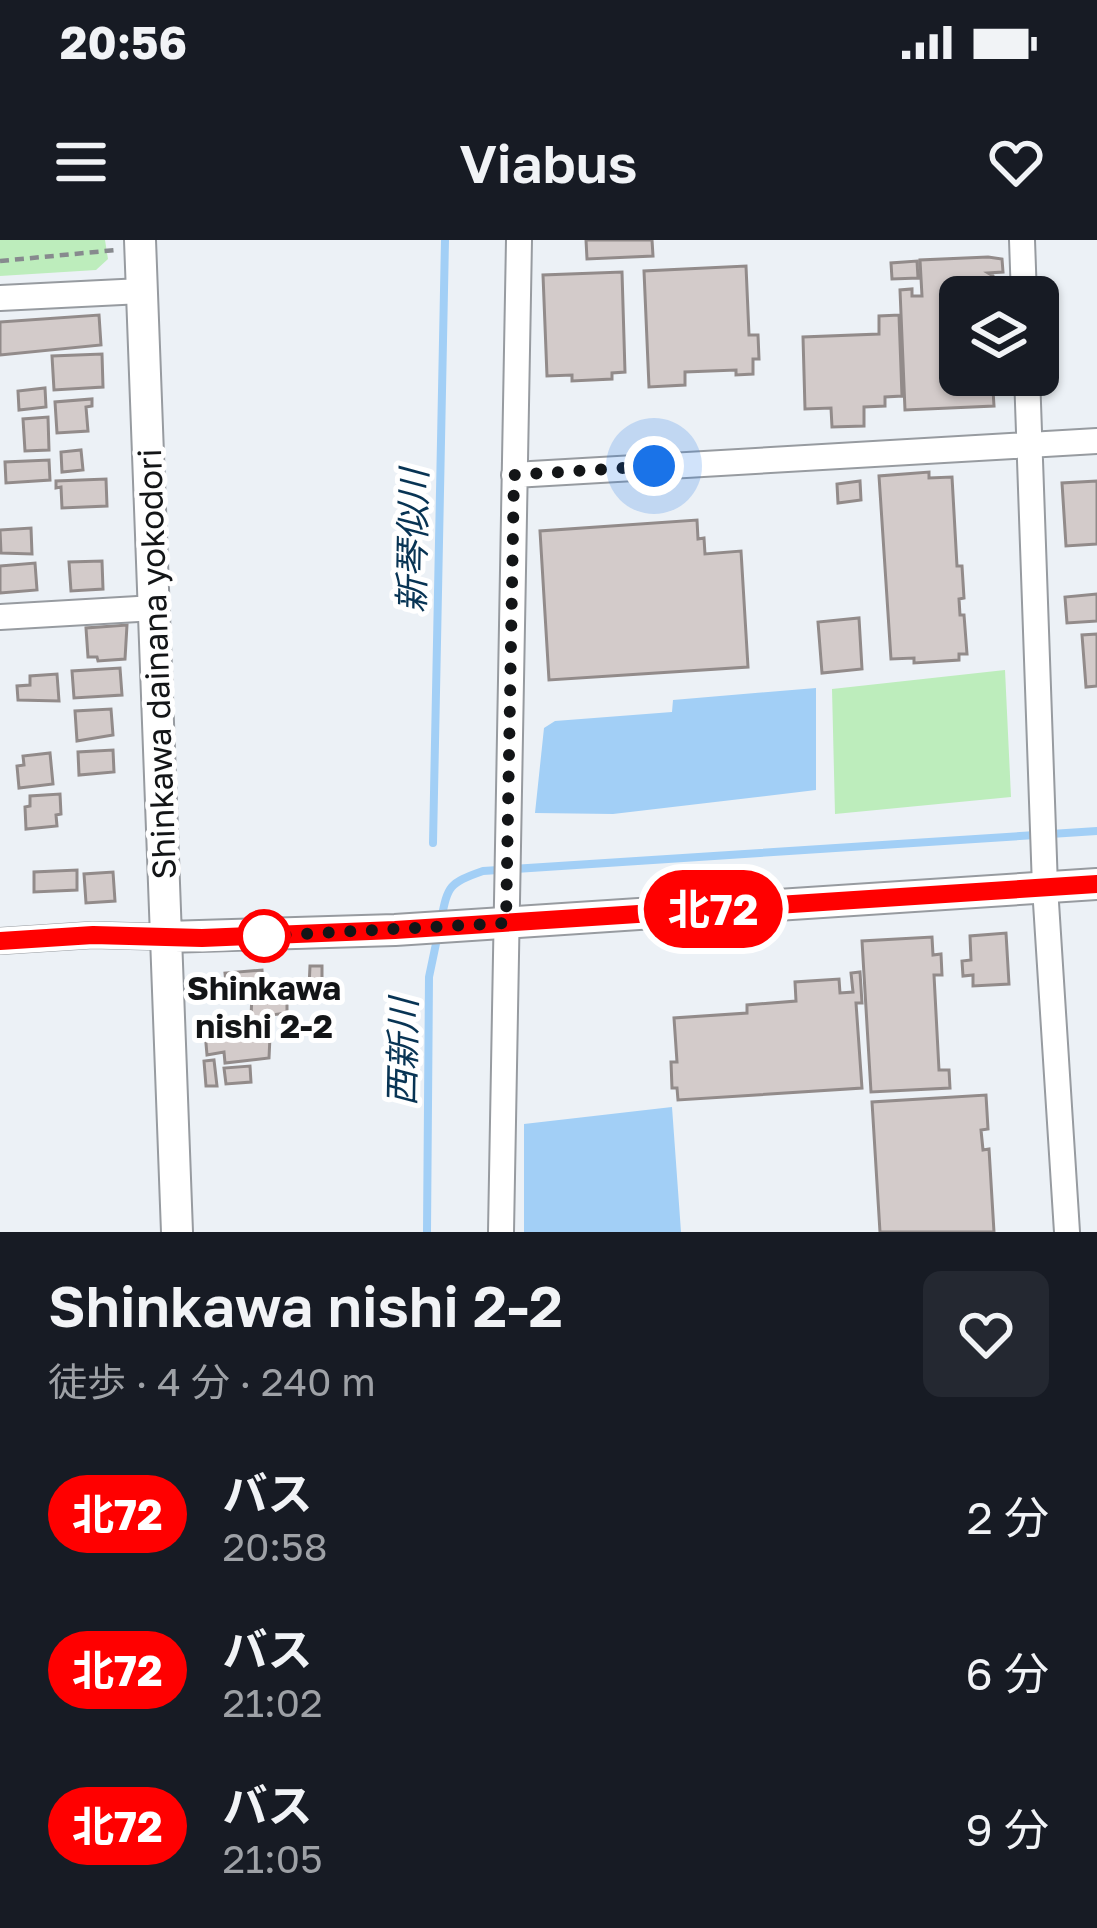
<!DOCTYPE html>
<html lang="ja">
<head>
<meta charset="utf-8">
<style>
	body { margin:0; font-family:"Golos Text","Noto Sans JP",sans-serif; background:#242831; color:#f1f3f6; height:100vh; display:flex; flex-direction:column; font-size:45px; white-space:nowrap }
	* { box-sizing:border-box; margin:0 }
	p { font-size:39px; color:#9ea1a6 }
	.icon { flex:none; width:66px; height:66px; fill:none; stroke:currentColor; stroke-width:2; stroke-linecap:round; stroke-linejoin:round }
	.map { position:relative; height:992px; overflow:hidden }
	.panel { display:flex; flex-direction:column; background:#171b24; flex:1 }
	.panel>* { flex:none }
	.badge { padding:0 24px; border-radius:39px; font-size:42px; line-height:78px }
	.tools { position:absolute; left:939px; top:36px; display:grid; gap:24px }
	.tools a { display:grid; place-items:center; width:120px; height:120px; border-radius:18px; background:#171b24; box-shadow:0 3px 9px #0004; font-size:60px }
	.you { position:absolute; width:60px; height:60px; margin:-30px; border:9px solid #fff; border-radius:50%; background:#1a73e8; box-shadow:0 0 0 18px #1a73e833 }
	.map>.badge { position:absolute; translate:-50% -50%; box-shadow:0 0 0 6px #fff }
	.round { display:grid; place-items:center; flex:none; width:126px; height:126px; border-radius:18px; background:#242831 }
	.head { display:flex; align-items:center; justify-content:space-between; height:204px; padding:0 48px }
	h1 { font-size:57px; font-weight:600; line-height:90px }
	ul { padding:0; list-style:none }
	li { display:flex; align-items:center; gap:36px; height:156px; padding:0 48px }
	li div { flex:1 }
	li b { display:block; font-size:45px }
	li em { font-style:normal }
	li .badge { min-width:132px; font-weight:700; text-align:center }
	.status { display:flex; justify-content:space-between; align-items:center; height:84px; padding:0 60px; background:#171b24; direction:ltr }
	.status svg { height:33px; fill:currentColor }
	header { display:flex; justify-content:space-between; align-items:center; height:156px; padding:0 48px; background:#171b24; font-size:54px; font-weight:600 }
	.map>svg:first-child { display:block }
</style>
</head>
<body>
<div class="status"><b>20:56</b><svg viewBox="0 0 49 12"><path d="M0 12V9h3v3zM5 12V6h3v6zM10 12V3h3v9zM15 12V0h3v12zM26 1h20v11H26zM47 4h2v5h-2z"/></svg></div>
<header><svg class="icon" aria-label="menu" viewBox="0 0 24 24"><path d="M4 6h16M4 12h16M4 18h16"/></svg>Viabus<svg class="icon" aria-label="heart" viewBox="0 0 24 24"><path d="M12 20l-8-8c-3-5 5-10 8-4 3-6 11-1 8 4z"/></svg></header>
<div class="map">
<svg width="1097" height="992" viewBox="0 0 1097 992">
	<rect width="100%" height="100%" fill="#ecf1f6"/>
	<path fill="#bdedbc" d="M0,0h105l3,19 -12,11 -96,6z
		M1005,430l6,127 -176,17 -3,-125z"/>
	<path fill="#a2cff6" d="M816,448v102l-203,24 -78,-1 9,-85 11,-7 117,-9 1,-12z
		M672,867l9,125h-157v-108z"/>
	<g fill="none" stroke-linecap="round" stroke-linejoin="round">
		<path stroke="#a2cff6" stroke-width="8" d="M433,603l12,-603
			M441,680c7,-35 8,-37 42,-49l614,-40
			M427,992l2,-255 9,-43"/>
	</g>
	<path fill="#d3cbca" stroke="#928b8a" stroke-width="3" d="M586,0h66l1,16 -66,3z
		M988,17l14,2 1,13 -15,1 5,3 1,15h-5v6h-29v78h49l1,14 -17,1 1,16 -89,4 -5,-120 12,-1v7h10l-2,-36z
		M917,21l1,17 -26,1 -1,-16z
		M746,26l3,69h9l1,24h-6v15l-17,1v-5l-51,2v13l-36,2 -5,-116z
		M622,32l3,100 -13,1v6l-40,2v-6l-25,1 -4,-101z
		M99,75l2,30 -101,10v-33z
		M899,75l3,81 -17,1v9l-21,1v19l-32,1 -1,-19 -26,1 -2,-72 76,-3v-18z
		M102,114l1,33 -49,3 -2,-34z
		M45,148l1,19 -27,3 -1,-19z
		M92,159v7l-6,1 2,24 -31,2 -2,-31z
		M48,177l1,33 -24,1 -2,-32z
		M81,210l2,20 -21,2 -1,-20z
		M49,220l1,20 -44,3 -1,-21z
		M929,232v6l23,-1 5,89h5l2,32 -5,1 1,16h4l3,39h-8v6l-45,3v-5l-23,1 -12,-183z
		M106,239l1,27 -45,2 -1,-21 -5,1v-7z
		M860,241l1,19 -23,3 -1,-19z
		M1097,241v63l-31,2 -4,-63z
		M697,280l1,19 6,-1 1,16 36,-3 7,116 -199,13 -9,-149z
		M31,288l1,26 -31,-1 -1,-23z
		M102,321l1,28 -32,2 -2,-29z
		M35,323l2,27 -37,3v-27z
		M1097,354v27l-30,2 -2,-26z
		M859,378l3,51 -40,4 -4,-51z
		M127,385l-2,34 -27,2 -1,-4h-9l-2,-29z
		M1097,394v52l-11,1 -4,-52z
		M120,428l2,27 -48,3 -2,-27z
		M57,434l2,27 -41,-1 -1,-14 13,-1v-9z
		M111,469l2,26 -36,6 -2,-30z
		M113,510l1,22 -35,3 -1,-23z
		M50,513l3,31 -34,4 -2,-22 7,-1 -1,-9z
		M60,554l1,20 -5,1 1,11 -31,3 -1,-22 5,-1v-10z
		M77,630v20l-43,2v-20z
		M113,632l2,29 -29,2 -2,-29z
		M1006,693l3,51 -36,2v-11l-10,1 -1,-15 9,-1 -1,-24z
		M932,697l1,18 8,-1 1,21h-8l5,95h10l1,18 -79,4 -9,-151z
		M310,726h12v22l-13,-1z
		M262,730l1,12 -12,1v8l-24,2 -2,-20z
		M860,732l2,31h-6l6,85 -184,12 -1,-12h-5l-1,-26h6l-3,-44 73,-5v-8l49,-4 -1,-19 44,-3 1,14 13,-1 -2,-19z
		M252,753l35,3v17l-16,2 -2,43 -44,5 -1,-11 -17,3 -2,-23 9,-1 -1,-9 38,-4z
		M214,820l3,26h-11l-2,-25z
		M250,826l1,16 -25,2 -2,-16z
		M986,855l2,34 -7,1 2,20 6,-1 5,83h-114l-8,-130z"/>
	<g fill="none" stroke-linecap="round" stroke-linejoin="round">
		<g stroke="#979ba0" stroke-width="28">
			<path id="minor" d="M1022,0l2,57
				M0,58l142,-7
				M1027,135l18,512 22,345
				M514,235l583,-34
				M0,377l155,-9
				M0,701l93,-6 74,2
				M501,992l18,-992"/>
		</g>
		<g stroke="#979ba0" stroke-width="34">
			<path id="tertiary" d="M140,0l37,992
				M167,697l228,-7 702,-46"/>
		</g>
		<path stroke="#878a8e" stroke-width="4.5" stroke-dasharray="9 6" stroke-linecap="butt" d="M0,21l116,-11"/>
		<use href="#minor" stroke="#fff" stroke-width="24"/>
		<use href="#tertiary" stroke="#fff" stroke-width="30"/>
	</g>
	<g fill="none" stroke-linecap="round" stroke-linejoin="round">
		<g stroke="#fff" stroke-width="27">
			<path id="line" d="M0,701l93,-6 109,3 193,-8 702,-46"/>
		</g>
		<use href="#line" stroke="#f00" stroke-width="18"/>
		<path stroke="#131517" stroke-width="12" stroke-dasharray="0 21.6" d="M264,696l242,-13 8,-448 140,-9"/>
	</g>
	<circle fill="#fff" stroke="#f00" stroke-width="6" cx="264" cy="696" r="24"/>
	<g text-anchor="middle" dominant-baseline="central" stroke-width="10" stroke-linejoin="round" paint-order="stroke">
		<g font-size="33" fill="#131517" stroke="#fff">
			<text transform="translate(156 424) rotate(-92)">Shinkawa dainana yokodori</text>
		</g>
		<g font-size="33" font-weight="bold" fill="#131517" stroke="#fff">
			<text x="264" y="747">Shinkawa<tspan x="264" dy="38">nishi 2-2</tspan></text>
		</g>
		<g font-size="36" font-style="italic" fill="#083454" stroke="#fff">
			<text transform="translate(412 301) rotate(-89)">新琴似川</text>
			<text transform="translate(402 812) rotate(-89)">西新川</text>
		</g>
	</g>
</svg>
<div class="tools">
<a><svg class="icon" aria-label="layers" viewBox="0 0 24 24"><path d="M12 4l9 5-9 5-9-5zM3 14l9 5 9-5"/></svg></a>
</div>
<div class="you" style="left:654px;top:226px"></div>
<b class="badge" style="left:713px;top:669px;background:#f00;color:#fff">北72</b>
</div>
<section class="panel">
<div class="head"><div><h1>Shinkawa nishi 2-2</h1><p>徒歩 · 4 分 · 240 m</p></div><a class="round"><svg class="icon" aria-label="heart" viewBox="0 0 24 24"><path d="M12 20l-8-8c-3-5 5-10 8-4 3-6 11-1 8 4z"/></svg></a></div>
<ul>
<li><span class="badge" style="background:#f00;color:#fff">北72</span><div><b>バス</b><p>20:58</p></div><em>2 分</em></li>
<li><span class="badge" style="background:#f00;color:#fff">北72</span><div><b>バス</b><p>21:02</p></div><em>6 分</em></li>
<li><span class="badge" style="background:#f00;color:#fff">北72</span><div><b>バス</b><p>21:05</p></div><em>9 分</em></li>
</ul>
</section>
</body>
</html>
